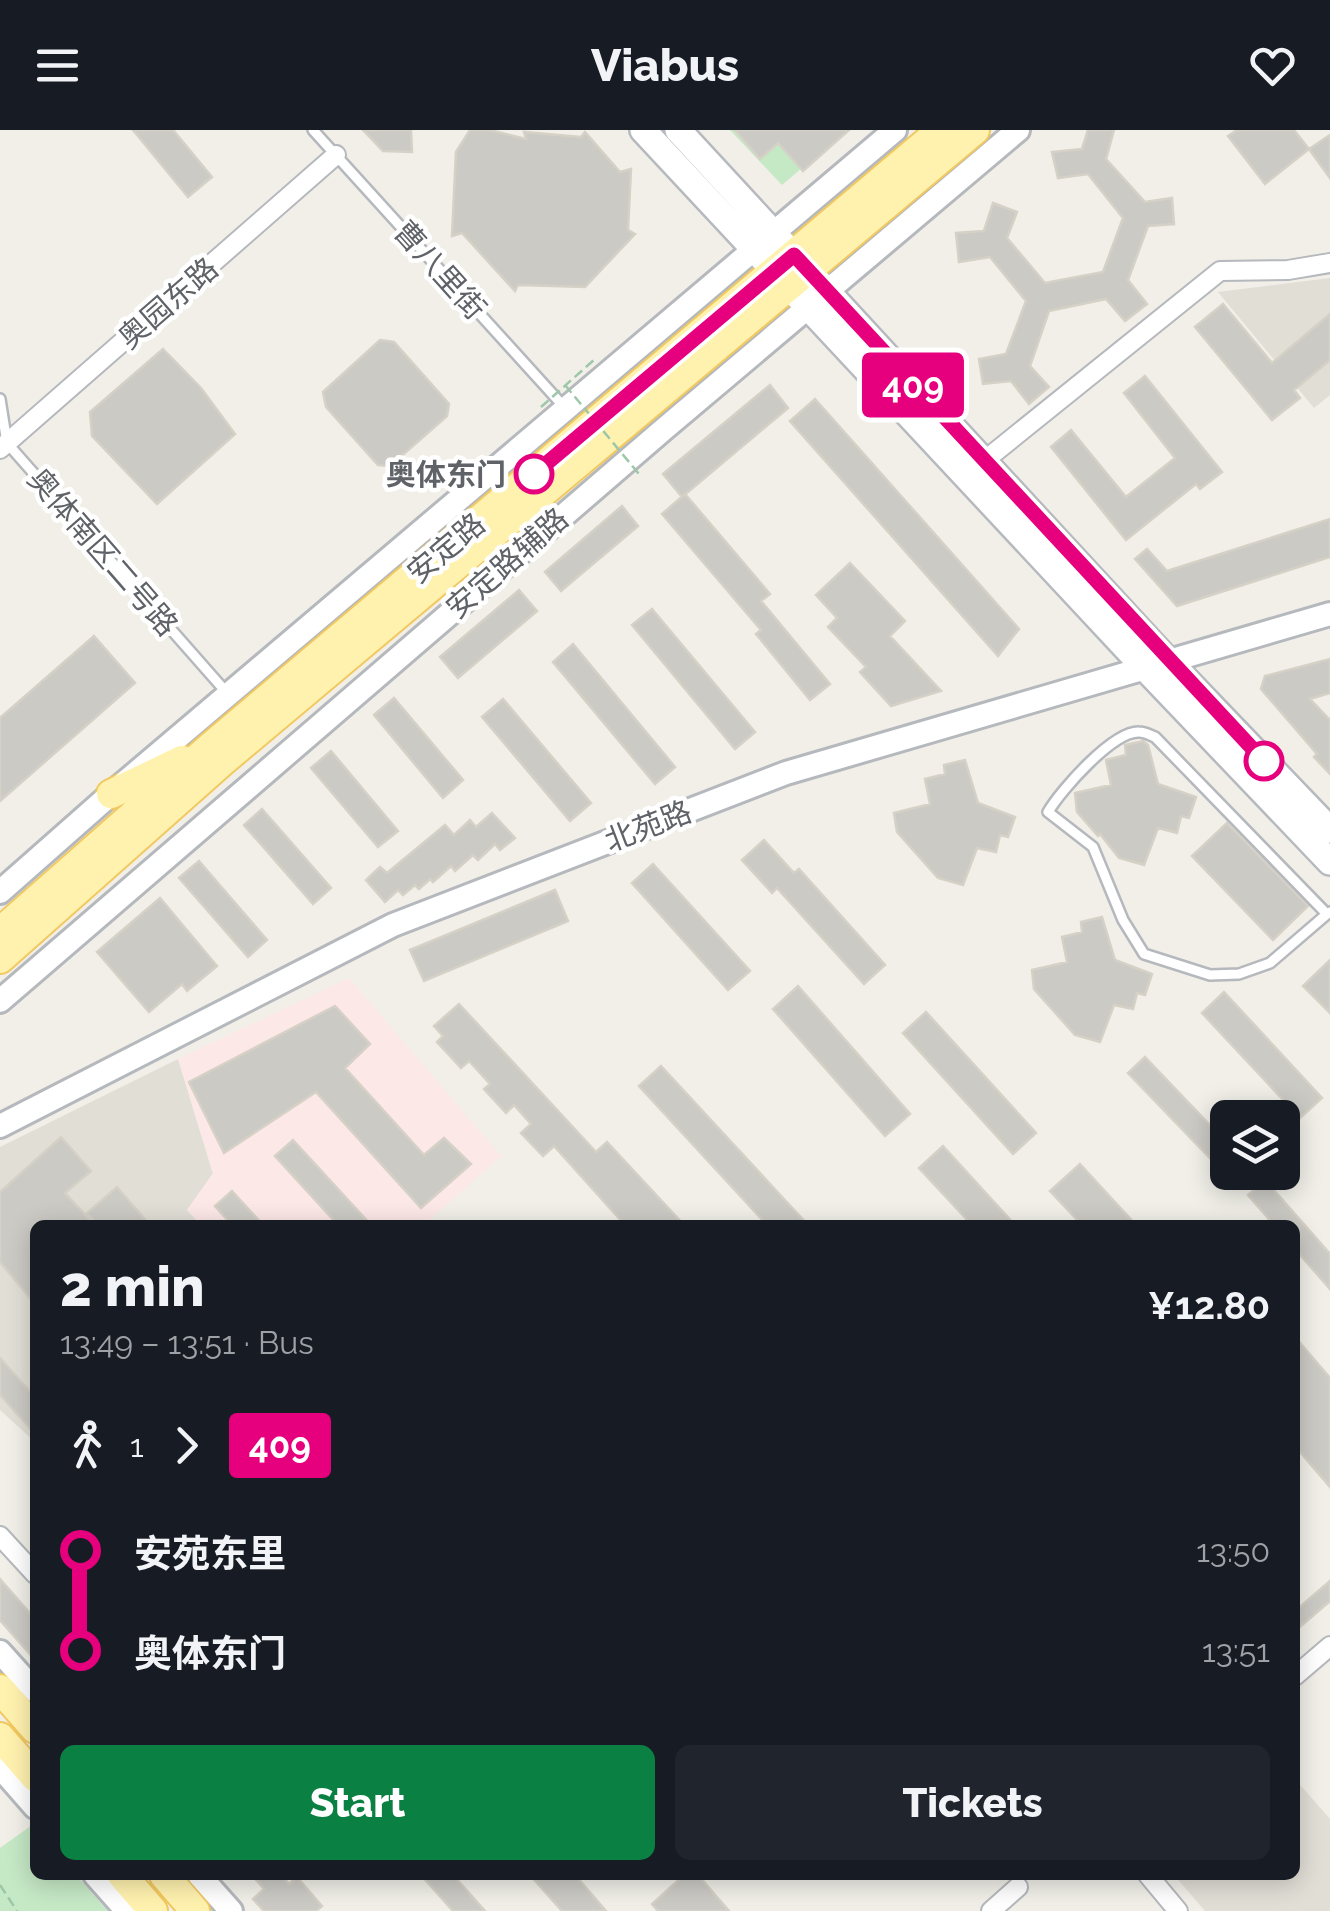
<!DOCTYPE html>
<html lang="en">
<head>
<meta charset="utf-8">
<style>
	body { margin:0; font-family:Raleway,"Noto Sans SC",sans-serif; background:#20242c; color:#f1f3f6; height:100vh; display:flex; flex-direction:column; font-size:38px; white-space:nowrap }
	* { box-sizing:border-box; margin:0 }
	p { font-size:32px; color:#9ea1a6 }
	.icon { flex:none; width:55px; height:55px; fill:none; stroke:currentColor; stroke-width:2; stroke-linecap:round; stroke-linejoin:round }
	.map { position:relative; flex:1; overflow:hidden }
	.sheet { position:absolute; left:30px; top:1090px; width:1270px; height:660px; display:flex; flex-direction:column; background:#171b24; border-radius:15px; box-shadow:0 5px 25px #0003 }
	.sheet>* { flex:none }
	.badge { padding:0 20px; border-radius:8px; font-size:35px; line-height:65px }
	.tools { position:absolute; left:1210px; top:970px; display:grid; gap:20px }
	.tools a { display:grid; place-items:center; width:90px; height:90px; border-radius:15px; background:#171b24; box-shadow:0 5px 25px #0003; font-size:50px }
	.map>.badge { position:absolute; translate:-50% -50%; box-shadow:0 0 0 5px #fff }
	.legs { display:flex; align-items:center; gap:15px; height:110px; padding:0 30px; font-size:32px }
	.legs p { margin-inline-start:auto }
	.head { display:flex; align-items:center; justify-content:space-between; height:170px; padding:0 30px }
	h1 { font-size:55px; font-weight:800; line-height:75px }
	.cta { display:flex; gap:20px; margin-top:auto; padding:20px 30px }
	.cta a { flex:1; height:115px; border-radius:15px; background:#0b8043; color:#fff; font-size:40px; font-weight:800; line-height:115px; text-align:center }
	.cta a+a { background:#20242c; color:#f1f3f6 }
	ul { padding:0 30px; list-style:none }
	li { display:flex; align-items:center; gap:35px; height:100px; font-size:38px }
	li i { display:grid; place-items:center; width:15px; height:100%; margin:0 12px; background:currentColor }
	li i::after { content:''; width:25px; height:25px; margin:-12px; border:8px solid; border-radius:50%; background:#171b24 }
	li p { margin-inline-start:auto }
	li:first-child i { background:linear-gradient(#0000 50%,currentColor 0) }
	li:last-child i { background:linear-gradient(currentColor 50%,#0000 0) }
	header { display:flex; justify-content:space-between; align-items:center; height:130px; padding:0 30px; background:#171b24; font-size:45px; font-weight:800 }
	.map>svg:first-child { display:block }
</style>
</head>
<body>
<header><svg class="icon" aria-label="menu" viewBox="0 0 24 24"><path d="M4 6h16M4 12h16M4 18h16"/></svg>Viabus<svg class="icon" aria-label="heart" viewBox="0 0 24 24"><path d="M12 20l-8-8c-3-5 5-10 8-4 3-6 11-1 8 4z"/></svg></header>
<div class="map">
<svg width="1330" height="1781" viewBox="0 0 1330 1781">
	<rect width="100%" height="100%" fill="#f1efe8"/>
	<path fill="#e1ded6" d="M1330,148v117l-16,13 -96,-116z
		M178,929l35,115 -26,36 14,15h-166v217l-35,-32v-263z
		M1295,1649l35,40v92h-125l-31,-36h121z"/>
	<path fill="#fce8e6" d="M349,848l152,178 -77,69h-223l-14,-15 26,-37 -35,-114z"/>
	<path fill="#c5e8c5" d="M730,0h116l-64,55z
		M32,1695l3,4v46h41l32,36h-108v-63z"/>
	<path fill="#cccac5" stroke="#d6d1c6" stroke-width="2.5" d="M133,0h40l39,47 -24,20z
		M363,0h48l1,22 -29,-1z
		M470,0h20l36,9 -2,-7 57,5 4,-5 35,40 11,-3 -3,61 7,4 -50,53 -67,-2 -3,6 -53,-58 -10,3 4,-84z
		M735,0h114l-46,41 -25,-28 -18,16z
		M1088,0h26l-8,29 39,43 27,-4 2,26 -26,2 -20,54 19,24 -22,17 -19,-22 -57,12 -19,55 19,21 -20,17 -18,-23 -28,3 -4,-25 27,-5 20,-53 -36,-44 -31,5 -3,-29 28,-2 9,-28 24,9 -10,26 38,45 58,-11 20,-54 -35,-44 -30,4 -6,-26 30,-3z
		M1237,0h57l15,19 -44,35 -37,-48z
		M1330,5v43l-21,-29z
		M1223,174l49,59 58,-49v46l-36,30 6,8 -28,22 -77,-93z
		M380,210l14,2 55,62 -2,12 -57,50 -12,-1 -52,-58 -3,-15z
		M163,219l38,39 34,46 -78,70 -65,-68 -2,-24z
		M1145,246l77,96 -22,17 -4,-5 -70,56 -75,-93 20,-17 55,67 49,-39 -51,-65z
		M770,255l18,23 -106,89 -19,-23z
		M815,269l204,230 -21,27 -208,-235z
		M685,364l85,100 -9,7 69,83 -20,16 -54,-66 5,-4 -99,-116z
		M622,376l16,20 -77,65 -16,-19z
		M1330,389v38l-153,49 -42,-47 12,-10 20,22z
		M850,433l55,58 -15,15 51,55 -50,15 -31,-34 6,-5 -38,-40 9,-9 -21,-23z
		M519,460l18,21 -79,67 -18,-21z
		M652,479l103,123 -20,17 -103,-124z
		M94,506l41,47 -135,118v-83z
		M573,514l102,123 -20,17 -102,-122z
		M1330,529v34l-20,6 20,21v54l-16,-17 3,-3 -56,-65 4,-13z
		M394,568l69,82 -20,18 -69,-83z
		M503,569l88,104 -21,18 -88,-104z
		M1143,611l5,4 10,39 38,13 -7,21 -8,-2 -4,17 -19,-5 -14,37 -25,-7 -19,-24 -2,2 -21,-24 -2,-19 36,-8 -5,-25 20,-5 -1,-10z
		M331,621l67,80 -20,16 -67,-79z
		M965,630l13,43 37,14 -7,20 -8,-2 -4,17 -19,-4 -14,37 -25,-7 -41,-46 -3,-19 36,-9 -5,-25 20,-5 -1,-9z
		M262,679l69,79 -18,16 -69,-79z
		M492,683l23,25 -15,12 -5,-6 -17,16 -5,-5 -18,16 -4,-5 -18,16 -3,-3 -11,10 -4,-4 -12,10 -5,-5 -13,12 -19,-22 14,-13 7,6 58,-48 9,10 16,-15 6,7z
		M1227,693l81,83 -35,34 -81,-84z
		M764,710l30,33 5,-4 86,96 -21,19 -87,-96 -5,5 -30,-33z
		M199,731l68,79 -19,17 -69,-79z
		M653,734l97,107 -22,19 -96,-107z
		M555,760l13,31 -144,60 -14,-31z
		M160,768l57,68 -30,25 -5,-7 -33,28 -52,-60z
		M1102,787l13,43 37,14 -7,21 -8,-2 -4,16 -19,-4 -14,37 -25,-7 -41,-46 -2,-19 35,-8 -5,-25 20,-5 -1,-10z
		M1330,830v53l-27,-27z
		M798,856l112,128 -25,22 -112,-127z
		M1224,862l98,106 -22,20 -98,-105z
		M459,874l137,148 11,-10 77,83h-59l-71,-79 -11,10 -22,-23 10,-9 -17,-19 -8,8 -22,-24 6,-5 -21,-23 -8,7 -24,-26 6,-6 -9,-10z
		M335,876l35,38 -25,24 79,87 20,-17 27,26 -50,44 -105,-116 -92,61 -35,-71z
		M926,882l110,121 -23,21 -110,-121z
		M1145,927l83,87v33l-100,-104z
		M661,936l147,159h-41l-128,-139z
		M61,1007l30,34 -26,22 24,26 -7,6h-47v79l-35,-42v-70z
		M293,1010l78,85h-33l-63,-69z
		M943,1016l72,79h-43l-53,-57z
		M1080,1034l56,61h-54l-32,-34z
		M1265,1050l65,74v35l-35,-40v-24h-21l-26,-30z
		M117,1057l33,38h-52l-11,-12z
		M232,1061l31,34h-31l-17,-19z
		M1295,1207l35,41v109l-35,-41z
		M0,1228l35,39v37l-35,-39z
		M0,1449l35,40v41l-35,-40z
		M1330,1451v20l-35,30v-20z
		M252,1745h28l9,9 8,-7 25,29 -6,5h-52l-11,-12 11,-10z
		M421,1745h32l32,36h-32z
		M530,1745h45l31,36h-44z
		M684,1745h14l31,36h-71l-6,-7z"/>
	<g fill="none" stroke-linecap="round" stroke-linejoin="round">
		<g stroke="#b5b8bc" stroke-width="14">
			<path id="service" d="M313,0l253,279
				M0,269l7,44 220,250
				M1327,784l-172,-177c-5,-2 -10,-5 -16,-5 -26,-1 -78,58 -91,80l45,35 30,73 21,34 66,21 29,-1 31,-11 57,-49 3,-2"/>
		</g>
		<g stroke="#b5b8bc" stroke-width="22">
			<path id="minor" d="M0,319l336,-294
				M984,331l236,-190 68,-1 42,-7
				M0,1406l35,38
				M1295,1546l35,-30
				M1148,1745l30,36
				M991,1781l27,-24"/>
		</g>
		<g stroke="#b5b8bc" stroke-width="28">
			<path id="tertiary" d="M0,762l111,-98 784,-664
				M0,871l664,-572 354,-299
				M0,996l393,-201 393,-152 544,-159
				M0,1522l35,39
				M0,1637l35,40
				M95,1745l32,36
				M199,1745l32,36"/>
		</g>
		<g stroke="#b6babf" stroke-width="30">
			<path id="secondary" d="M643,0l500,536 187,196
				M678,0l489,530 163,170"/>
		</g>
		<g stroke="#f2c960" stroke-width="32">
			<path id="primary" d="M111,664l71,-34
				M0,802l210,-185 731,-617
				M0,829l222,-197 753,-632
				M0,1559l35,40
				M0,1607l35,40
				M122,1745l31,36
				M164,1745l31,36"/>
		</g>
		<path stroke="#9cc7a9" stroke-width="2.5" stroke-dasharray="10 5" stroke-linecap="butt" d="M0,1755l17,26"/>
		<use href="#service" stroke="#fff" stroke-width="9"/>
		<use href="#minor" stroke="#fff" stroke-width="18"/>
		<use href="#tertiary" stroke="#fff" stroke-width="22"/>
		<use href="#secondary" stroke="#fff" stroke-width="25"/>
		<use href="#primary" stroke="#fff2af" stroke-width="28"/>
		<path stroke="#9cc7a9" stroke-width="2.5" stroke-dasharray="10 5" stroke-linecap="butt" d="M565,255l74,89
			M541,277l54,-48"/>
	</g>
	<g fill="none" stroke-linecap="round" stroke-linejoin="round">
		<g stroke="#fff" stroke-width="22">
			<path id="line-1" d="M534,344l260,-219 470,506"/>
		</g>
		<use href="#line-1" stroke="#e6007e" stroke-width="15"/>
	</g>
	<g fill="#fff" stroke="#e6007e" stroke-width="5">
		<circle cx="534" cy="344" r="18"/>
		<circle cx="1264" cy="631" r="18"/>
	</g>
	<g text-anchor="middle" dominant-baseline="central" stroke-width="9" stroke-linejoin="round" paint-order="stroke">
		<g font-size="30" fill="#5f6368" stroke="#fff">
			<text transform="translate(440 140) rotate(48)">曹八里街</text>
			<text transform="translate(168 173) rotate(-41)">奥园东路</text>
			<text transform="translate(446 418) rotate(-40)">安定路</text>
			<text transform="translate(103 422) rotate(49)">奥体南区二号路</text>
			<text transform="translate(507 433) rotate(-41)">安定路辅路</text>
			<text transform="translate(648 696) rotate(-21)">北苑路</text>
		</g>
		<g font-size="30" font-weight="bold" fill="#5f6368" stroke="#fff" text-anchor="end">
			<text x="506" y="344">奥体东门</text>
		</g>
	</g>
</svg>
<div class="tools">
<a><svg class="icon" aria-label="layers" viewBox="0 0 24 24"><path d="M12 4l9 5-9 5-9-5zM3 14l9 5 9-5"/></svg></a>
</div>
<b class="badge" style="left:913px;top:255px;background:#e6007e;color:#fff">409</b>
<section class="sheet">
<div class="head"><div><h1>2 min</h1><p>13:49 – 13:51 · Bus</p></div><b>¥12.80</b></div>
<div class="legs"><svg class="icon" aria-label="walk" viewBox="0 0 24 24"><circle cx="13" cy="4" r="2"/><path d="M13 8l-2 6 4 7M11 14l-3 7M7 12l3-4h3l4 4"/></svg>1<svg class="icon" aria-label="forward" viewBox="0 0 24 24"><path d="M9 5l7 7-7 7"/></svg><b class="badge" style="background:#e6007e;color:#fff">409</b></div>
<ul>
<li><i style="color:#e6007e"></i><b>安苑东里</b><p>13:50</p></li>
<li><i style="color:#e6007e"></i><b>奥体东门</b><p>13:51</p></li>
</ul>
<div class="cta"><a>Start</a><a>Tickets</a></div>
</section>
</div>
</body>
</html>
